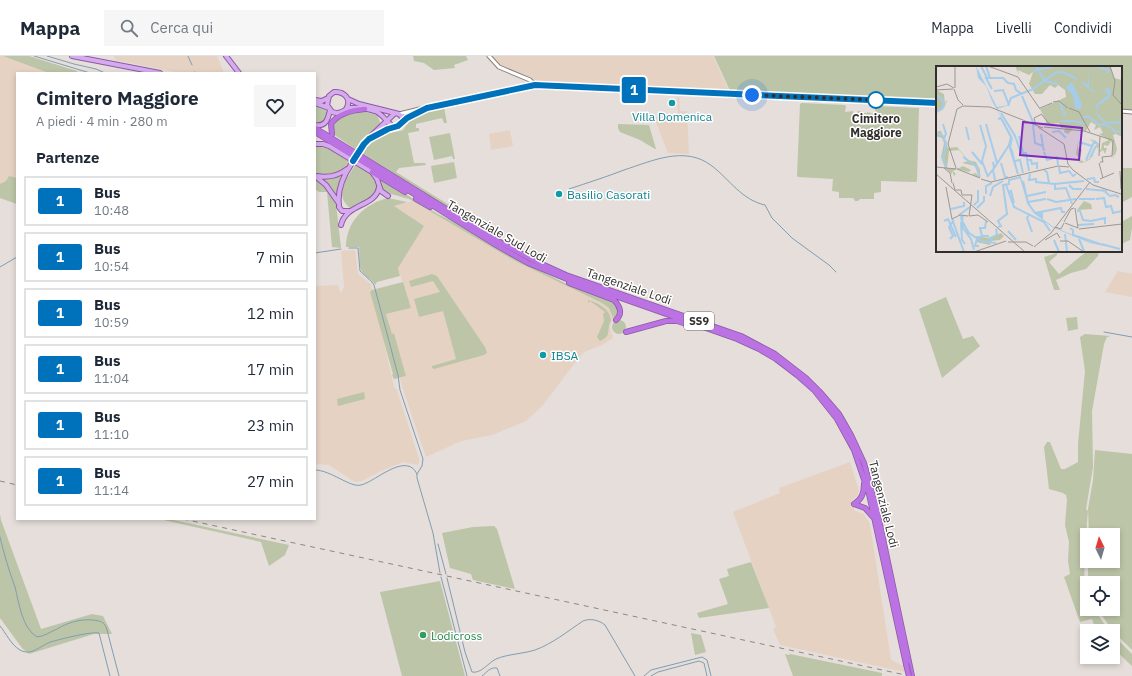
<!DOCTYPE html>
<html lang="it">
<head>
<meta charset="utf-8">
<style>
	body { margin:0; font-family:"IBM Plex Sans",sans-serif; background:#f6f6f7; color:#1f2937; height:100vh; display:flex; flex-direction:column; font-size:15px; white-space:nowrap }
	* { box-sizing:border-box; margin:0 }
	p { font-size:13px; color:#747a83 }
	.icon { flex:none; width:22px; height:22px; fill:none; stroke:currentColor; stroke-width:2; stroke-linecap:round; stroke-linejoin:round }
	.map { position:relative; flex:1; overflow:hidden }
	.drawer { position:absolute; left:16px; top:16px; width:300px; height:448px; display:flex; flex-direction:column; background:#fff; border-radius:0px; box-shadow:0 2px 6px #0003 }
	.drawer>* { flex:none }
	.badge { padding:0 8px; border-radius:3px; font-size:14px; line-height:26px }
	.needle { width:26px; rotate:355deg }
	.buttons { position:absolute; left:1080px; top:472px; display:grid; gap:8px }
	.buttons a { display:grid; place-items:center; width:40px; height:40px; border-radius:0px; background:#fff; box-shadow:0 2px 6px #0003; font-size:20px }
	.you { position:absolute; width:20px; height:20px; margin:-10px; border:3px solid #fff; border-radius:50%; background:#1a73e8; box-shadow:0 0 0 6px #1a73e833 }
	.map>.badge { position:absolute; translate:-50% -50%; box-shadow:0 0 0 2px #fff }
	h2 { padding:0 20px; font-size:15px; line-height:36px }
	.round { display:grid; place-items:center; flex:none; width:42px; height:42px; border-radius:0px; background:#f6f6f7 }
	.head { display:flex; align-items:center; justify-content:space-between; height:68px; padding:0 20px }
	h1 { font-size:19px; font-weight:700; line-height:30px }
	ul { padding:0; list-style:none }
	li { display:flex; align-items:center; gap:12px; height:50px; margin:0 8px 6px; padding:0 12px; border:2px solid #e0e1e3; border-radius:0px }
	li div { flex:1 }
	li b { display:block; font-size:15px }
	li em { font-style:normal }
	li .badge { min-width:44px; font-weight:700; text-align:center }
	header { display:flex; align-items:center; gap:24px; box-sizing:border-box; height:56px; padding:0 20px; background:#fff; border-bottom:1px solid #e0e1e3 }
	header strong { font-size:19px }
	nav { display:flex; gap:22px; margin-inline-start:auto; font-size:14px }
	.search { width:280px; height:36px; background:#f6f6f7; display:flex; align-items:center; gap:10px; box-sizing:border-box; padding:0 14px; border-radius:0px; color:#747a83; font-size:15px }
	.map>svg:first-child { display:block }
</style>
</head>
<body>
<header>
<strong>Mappa</strong>
<div class="search"><svg class="icon" aria-label="search" viewBox="0 0 24 24"><circle cx="10" cy="10" r="6"/><path d="M15 15l6 6"/></svg>Cerca qui</div>
<nav><a>Mappa</a><a>Livelli</a><a>Condividi</a></nav>
</header>
<div class="map">
<svg width="1132" height="620" viewBox="0 0 1132 620">
	<rect width="100%" height="100%" fill="#e5deda"/>
	<path fill="#e5d2c3" d="M0,0h29l48,17h-60v131l-17,-6z
		M114,0h103l7,17h-43l-66,-13z
		M491,0h222l15,33 -7,6 -35,-3 -151,-7 -1,-2 -34,-16z
		M677,41h2l1,14h7l2,43 -21,-1 -14,-36h7v-1h17z
		M510,74l3,16 -22,4 -2,-16z
		M412,145l103,60 87,42 7,5 4,10 -3,9 3,11 -11,7 -16,6 -5,4 -38,50 -17,16 -34,14 -31,6 -35,16 -25,-74 -1,-5 6,-2 -12,-43 -2,1 -6,-20 25,-6 -13,-40 -5,-62z
		M355,194l3,24 13,10 23,103 3,3 22,69v4l-2,2 -14,-3 -22,9 -19,10 -7,1 -26,-17 -14,-1v-178l23,-1 2,7h2l2,-5 -3,-36z
		M1118,215l14,3v23l-27,-5z
		M850,406l9,29 -2,5 -6,5 4,10 9,3 6,10 21,136 14,7v5l-125,-27 -7,-16 3,-2 -43,-115 47,-19 -1,-5z"/>
	<path fill="#bdc5a8" d="M3,0h26l48,15v2h-28z
		M413,0h53l2,4 -14,5 1,3 -21,2 -10,-7 -10,-2z
		M714,0h418v54h-11v-43h-184v34l-206,-8z
		M802,47l42,2 2,1 -1,6 8,-1v2h4l1,-2h4l1,2h4v-1l8,2v-7l2,-1 42,2 -2,73 -1,1 -35,-1v11l-7,1v6h-14l-2,2h-3l-2,-3h-14v-6l-7,-1 1,-12 -35,-2 -1,-1 3,-72z
		M315,49l9,3 3,3 -1,9 -5,4 -6,-1z
		M444,51l3,16h-3l-2,-5 -26,6v4h3v3l-11,2 6,30h11l1,2 -27,3 -3,4 66,41 6,6v1l-106,-66 5,-7 8,-7 14,-7 11,-2 3,-1 6,-8 4,-3 15,-7 1,-2z
		M362,55l15,4 3,7 -1,4 -12,10 -9,15 -22,-15c-14,-16 16,-23 26,-25z
		M618,68l31,1 7,24h-1l-15,-9 -20,-8 -2,-4z
		M450,77l5,26h-2l-1,-3 -18,4 -5,-23z
		M319,89l8,2 24,14c-9,11 -22,17 -36,12v-27z
		M454,106l3,16 -23,5 -3,-17z
		M356,108c5,3 12,6 16,10 16,18 -9,28 -22,35 -2,-4 -6,-6 -7,-10 -4,-11 7,-26 13,-35z
		M1121,112h11v29l-11,6z
		M343,118l-6,23 -5,-9 -10,-9 9,-1z
		M9,120l8,2v26l-17,-6v-14l6,-3z
		M315,122c9,4 17,16 21,25l5,45 -9,-1 -5,-55h-8l-4,-3z
		M380,122l58,36 20,10 58,35 51,25 33,12 14,6 5,9 -2,5 -4,2 -4,-10 -7,-5 -87,-42 -106,-62 -25,-7 -4,-7z
		M388,142l19,4 -13,4 30,20 -26,42 2,8 -23,6 -2,3c-2,-5 -8,-7 -12,-12 -5,-6 -3,-18 -4,-26h-13c0,-25 18,-43 42,-49z
		M1132,160v12l-2,12 -9,4v-22z
		M1087,195h12l-1,5 -12,13 -15,4 -15,7 4,10h-6l-10,-33 13,-4v2l-8,7 10,12z
		M432,218l5,2 48,71 2,6 -3,2 -50,14 -2,-1v-2l24,-7 -13,-48 -24,6 -5,-18 26,-7 -7,-11 -22,6 -2,-6z
		M403,226l8,26 -25,6 6,20 2,-1 12,43 -12,3 -2,-4 1,-1 -23,-82 2,-2z
		M946,241l17,42 10,-3 7,10 -38,32 -23,-69z
		M588,244c9,2 22,9 23,20 0,2 -2,3 -2,6 -1,8 0,11 -9,15l-3,-4 7,-16 -1,-7 2,-2 -15,-11 -2,2z
		M1077,261l1,12 -10,2 -2,-13z
		M612 271a7 7 0 1 1 14 0a7 7 0 1 1-14 0Z
		M1085,278l26,2 -4,1 -3,7 -12,67 1,56 -7,42 2,2 -1,11 -3,57 3,14v16h7l15,22h-13l-4,-12 -12,3 -16,-45 6,-3 -2,-13 1,-19 -4,-17 2,-25 -1,-5 -3,-2 -14,-4 -5,-42 3,-5h3l11,27h4l13,-7v-18l7,-73 -5,-34z
		M364,336l1,7 -27,7 -1,-7z
		M1095,394l37,4v196l-18,-18 -17,-23h16v-26h-25v-22h25v-26h-24l-1,-26 5,-29z
		M0,458l1,6 40,109 51,-15 11,2 9,18h-18l-65,20 -7,-6 -22,-30z
		M159,463h10l120,26 -4,10 -16,11 -8,-24z
		M494,470l3,3 18,60 -42,-9 -2,-6 -21,-6 -8,-35 31,-6z
		M751,506l18,46 -70,10 -2,-5 31,-9 -9,-25 10,-3 -2,-7z
		M440,525l25,95h-63l-22,-84z
		M691,577l10,2 5,17 -11,3z
		M1113,579l19,19v12l-19,-18z
		M785,598l4,1 1,-1 92,19v3h-89z"/>
	<g fill="none" stroke-linecap="round" stroke-linejoin="round">
		<path stroke="#829db1" stroke-width="1" d="M34,0l56,17
			M47,0l27,8 22,5 9,4
			M188,0l4,9
			M195,16v1
			M569,133c18,-6 37,-12 55,-19 28,-9 61,-25 88,-4 18,14 30,34 53,39l7,13 20,20 37,27 7,7
			M349,192h9l2,23 12,11 2,3 24,90 2,15 23,69 -1,7 -5,8
			M315,197l26,-4
			M0,211l17,-10
			M1104,276l28,5
			M315,414c16,0 35,18 46,15 14,-3 45,-34 56,-11v4l16,55 7,40
			M0,481c4,17 9,34 15,50 4,16 7,41 22,50 8,-1 13,-5 20,-8 12,-7 23,-10 36,-9 8,1 12,2 14,10l12,46
			M438,488l8,30
			M441,521l26,99
			M447,522l18,74 7,20c9,2 16,-9 24,-13 12,-5 26,-5 39,-9 17,-6 33,-19 48,-29 7,-3 16,-1 22,4l30,51
			M0,570c6,7 11,19 20,24 11,6 19,-3 28,-7 7,-3 45,-12 51,-10l11,43
			M482,620c5,-4 8,-9 15,-8l3,8
			M644,620l7,-6 51,-13 5,3 4,16
			M651,620l7,-4 41,-11 5,2 3,13"/>
		<g stroke="#86807c" stroke-width="5">
			<path id="minor" d="M489,0l10,11 31,13 5,5
				M1121,55l11,1
				M399,58l33,-8 93,-19 19,-2 393,18
				M402,66l20,-12"/>
		</g>
		<g stroke="#8b5aa3" stroke-width="6">
			<path id="major" d="M72,0l88,17
				M226,0l13,17
				M348,43l11,5 40,10c4,3 4,7 1,11l-12,4 -8,4 -16,11
				M315,44l7,1 6,-3
				M315,47l14,5
				M346,53c6,-9 -1,-18 -12,-17l-5,4 -2,9 5,7c9,3 11,-2 18,-4 7,-1 18,1 25,3 8,3 12,12 19,16
				M315,69c11,2 13,-6 15,-15
				M370,81l24,-23
				M315,88h8l6,2 43,26 5,7 4,12 7,5
				M315,120l11,9 12,17
				M317,120c11,2 21,0 30,-7
				M339,149c-2,-15 4,-29 13,-42
				M339,151l3,4h7
				M341,169c5,-22 35,-18 38,-38"/>
		</g>
		<g stroke="#8b5aa3" stroke-width="6">
			<path id="highway" d="M315,72l183,113 35,19 33,15 175,61 34,18 31,24 14,14 19,22 12,21 13,28 13,47 35,166
				M315,76l181,113 32,18 39,16 170,60 22,10 17,10 21,16 17,15 23,29 17,31 15,44 37,170
				M332,78l-1,-10c7,-11 22,-14 34,-15
				M372,116l33,20
				M416,143l14,8
				M569,227l45,17c6,6 9,14 2,20
				M626,276l40,-11h11l19,6
				M854,448c8,-5 10,-11 10,-20
				M854,448l11,4 8,9"/>
		</g>
		<use href="#minor" stroke="#fff" stroke-width="3"/>
		<use href="#major" stroke="#d6aaee" stroke-width="4"/>
		<use href="#highway" stroke="#bb72e3" stroke-width="4.5"/>
		<path stroke="#8d8885" stroke-width="1" stroke-dasharray="5 5" stroke-linecap="butt" d="M0,425l17,4
			M183,463l727,157"/>
		<g stroke="#8b5aa3" stroke-width="6" stroke-linecap="butt">
			<path id="major-bridge" d="M352,107l10,-15"/>
		</g>
		<g stroke="#8b5aa3" stroke-width="6" stroke-linecap="butt">
			<path id="highway-bridge" d="M906,608l3,12"/>
		</g>
		<use href="#major-bridge" stroke="#d6aaee" stroke-width="4"/>
		<use href="#highway-bridge" stroke="#bb72e3" stroke-width="4.5"/>
	</g>
	<g fill="none" stroke-linecap="round" stroke-linejoin="round">
		<g stroke="#fff" stroke-width="9">
			<path id="line" d="M353,105l11,-17 5,-5 19,-10 10,-3 9,-8 20,-10 108,-23 402,18"/>
		</g>
		<use href="#line" stroke="#0072bc" stroke-width="6"/>
		<path stroke="#312e2d" stroke-width="4" stroke-dasharray="0 7.2" d="M752,39l124,5"/>
	</g>
	<circle fill="#fff" stroke="#0072bc" stroke-width="2" cx="876" cy="44" r="8"/>
	<g fill="#0f9aa8" stroke="#fff" stroke-width="1.5">
		<circle cx="672" cy="47" r="4"/>
		<circle cx="559" cy="138" r="4"/>
		<circle cx="543" cy="299" r="4"/>
	</g>
	<circle fill="#2e9e5b" stroke="#fff" stroke-width="1.5" cx="423" cy="579" r="4"/>
	<g text-anchor="middle" dominant-baseline="central" stroke-width="3" stroke-linejoin="round" paint-order="stroke">
		<rect fill="#fff" stroke="#6f6d6c" stroke-width="1" x="684" y="256" width="30" height="18" rx="3"/>
		<g font-size="11" font-weight="bold" fill="#312e2d">
			<text x="699" y="265">SS9</text>
		</g>
		<g font-size="12" fill="#0d838f" stroke="#fff" text-anchor="start">
			<text x="672" y="60" text-anchor="middle">Villa Domenica</text>
			<text x="567" y="138">Basilio Casorati</text>
			<text x="551" y="299">IBSA</text>
		</g>
		<g font-size="12" font-weight="bold" fill="#312e2d" stroke="#fff">
			<text x="876" y="62">Cimitero<tspan x="876" dy="14">Maggiore</tspan></text>
		</g>
		<g font-size="12" fill="#312e2d" stroke="#fff">
			<text transform="translate(497 175) rotate(30)">Tangenziale Sud Lodi</text>
			<text transform="translate(629 230) rotate(19)">Tangenziale Lodi</text>
			<text transform="translate(884 448) rotate(76)">Tangenziale Lodi</text>
		</g>
		<g font-size="12" fill="#27864d" stroke="#fff" text-anchor="start">
			<text x="431" y="579">Lodicross</text>
		</g>
	</g>
	<g transform="translate(936 10)">
		<rect width="186" height="186" fill="#e5deda"/>
		<path d="M79,0h95l4,12 8,2v57l-6,-3 -3,1 4,14 -2,6h-3l2,1 -1,2 -1,-4 1,-8 -2,-5 -3,5 -4,-1v3h3l-2,6 -2,-4 -3,2 -4,-6 -4,9 2,1h-2l-3,4 -4,2 -4,1 -3,-1 3,-1 -5,-7 2,-12v6l4,1 -2,10 4,3 6,-4 7,-14 -8,-5 7,2 3,3 -1,5 3,1 1,-7 7,-3 -10,-6 4,-1 -3,-6 -6,3 2,-5 -5,-3 -5,9 -12,-3 -6,6 -4,-2 1,-4h-4l-2,-5 -14,2 1,-4 -6,-12 26,-12 -1,-7 -7,-5 -3,3 -5,-3 -8,9h-7l-6,-10 4,-12 -4,3 -11,-5 1,5zM0,24l8,4 1,11 1,-5 1,1 -3,7 -6,3 -2,-1zM2,65h3l7,17 9,-1 11,13 8,2 4,8v8l-8,-4 4,-1 3,4 -4,-11 -13,-3 6,-2 -9,-11 -10,1 -2,17h12l4,-2 8,4 -2,2 -12,-3 -4,2 3,3 -2,2 -2,-5v3l-7,-6 -4,-11 3,-14 -2,-5 -6,-2zM148,135l7,3 1,5 -15,1zM65,167l3,3 -4,4 -9,1 -1,4 -14,-3 2,-4 -5,-2 17,2z" fill="#bdc5a8"/>
		<path d="M40,0l21,41 12,-2 -12,4 16,29 -2,9 2,4 5,21 3,6 3,7 4,19 6,9 9,-1v7l9,7 14,6 24,10 11,2 4,2 7,6 -7,-6 -15,-3 -38,-16 -17,-13 -7,-9 -13,-43 -5,-16 2,-9 -20,-36 -6,-15 -8,-8zM153,0v22l8,4 11,-4 3,4 -2,6 -11,8 -1,7 9,9 16,-1v11l-2,-1 1,-7 -16,-1 -8,-7 -1,-11 12,-10 -3,-5 -8,2 -6,-1 -11,-10 8,3zM136,16l10,22 -2,6 -5,-2 -2,-12 -7,-9z" fill="#a5ccea"/>
		<path fill="none" stroke="#a5ccea" stroke-width="2" d="M45,0l6,12M50,0l4,12h13l5,5 6,1 2,6 6,4M100,0l8,14M159,0l13,4v3M97,5l22,-5M53,12h-3l6,11M109,15l13,3M58,25l9,-1 6,15M0,29l5,3 3,6 -2,5 -6,3M86,30l11,26M124,37l5,13M72,40l3,-8 22,-9 22,-16 8,-1 14,7M65,47l14,23 6,17h5l3,18M147,51h6l10,8 7,-1 10,8 6,-1M62,53l3,-1 10,19 -2,8 9,29M125,55h14l9,3M7,58l3,10 -2,4M50,58l11,39M44,59l6,21 -4,15 6,16M97,59l2,18 8,3 1,5M30,61l3,13M116,66l7,-1 7,7M0,67l7,3 3,7 -3,16 3,8M105,68l2,12M83,70l4,17M143,76l13,4M36,86l10,12M108,86l3,8 10,-3 1,8M27,91l13,9 4,11M154,92l6,-12M91,94h4l1,4 5,-1v6M150,94l8,-18 4,2M79,95l5,-1 3,13M65,97l4,14h3M123,101l1,6 9,-2 4,5 3,-2M108,104l3,2 2,11M94,108l-1,6 7,-1v3l19,2v5l11,-1 6,16M52,110l6,-8 -1,-6M151,113l7,-1 1,4h4M59,114l-2,-10 18,-28M87,115l5,22 7,10 26,-5 1,4h3M118,118l30,-3M70,119l8,22 30,15 6,9M133,119l4,4h9M150,123l21,2M167,124l7,6 5,-1 4,2M73,126l2,-1 3,12M50,128v-8l6,-3M54,130l3,-9 10,-6M91,130l19,-4M111,133l9,3 20,-3M143,133h16M160,133l8,-1 2,9 5,-1 2,7 9,-2M92,136l18,-3M38,139l4,-4v-11M41,142l7,-7v-5M15,143l13,-3v-4M141,145h3l3,9 8,1 14,-3v6M23,149l11,-8M93,149l-2,3 5,14M25,150l2,12 8,11 3,11M27,150l-1,5 7,12 12,8 15,2M16,153l12,33M8,155l4,-2 8,18M50,155l-1,7h-5l2,8h7M25,156l1,18 3,4M142,159l16,-1M62,161l3,-1 -3,-5 9,-7 -4,-29 6,-1v-4l12,-3M134,162l3,2v5l27,9M72,165l8,9M129,168l2,18M14,173l3,-3 -4,-9 5,-7M143,173l5,12M118,174l5,12M55,176l-1,-4 7,-3 -1,-6M165,178l19,5M43,180h-4l1,-4 2,-5h4"/>
		<path fill="none" stroke="#9d9895" stroke-width="1" d="M52,0l30,11M174,0l5,15 -2,14 9,10M82,11l22,32M0,21l11,-3 7,4M19,22v-22M18,23l4,11 5,5M0,24l17,-1M117,36l6,-1 9,7M27,40l27,1 53,21M104,42l12,-5M133,42l10,4 11,20M106,49l9,11M100,59l-2,-7 8,-4M102,61l26,17 4,20 5,6 20,15 28,9M108,61l40,4 28,9M163,90l1,-20M176,90l1,-16M164,96h3l-1,-5 10,-1M163,97l4,15M0,101l20,2M8,102l6,5 2,10M20,102l-8,-24 9,-35 6,-3M21,103l23,9M184,105l1,18M0,108l89,78M45,113l10,3 67,-16 11,1M164,113l14,-6M17,117l2,7h6l1,5h10M10,121l6,32 8,-4 8,1M139,142l3,20M33,150l9,-1 10,7M33,150l3,-21M128,156l7,-13 3,-1M129,157l13,5M119,161l6,2 3,-6M143,163l43,-5M109,174l12,-7 3,5M124,175h8l16,11M72,176h18l7,4M98,181l17,-14 39,-51M38,186l32,-11"/>
		<path fill="#7b2cbf" fill-opacity="0.15" stroke="#7b2cbf" stroke-width="2" d="M87,56l59,6 -3,32 -59,-5z"/>
		<rect width="186" height="186" fill="none" stroke="#312e2d" stroke-width="2"/>
	</g>
</svg>
<div class="buttons">
<a><svg class="needle" viewBox="-14 -14 28 28"><path d="M0-13l5 13h-10z" fill="#e53935"/><path d="M0 13l5-13h-10z" fill="#747a83"/></svg></a>
<a><svg class="icon" aria-label="locate" viewBox="0 0 24 24"><circle cx="12" cy="12" r="6"/><path d="M12 2v4M12 18v4M2 12h4M18 12h4"/></svg></a>
<a><svg class="icon" aria-label="layers" viewBox="0 0 24 24"><path d="M12 4l9 5-9 5-9-5zM3 14l9 5 9-5"/></svg></a>
</div>
<div class="you" style="left:752px;top:39px"></div>
<b class="badge" style="left:634px;top:34px;background:#0072bc;color:#fff">1</b>
<section class="drawer">
<div class="head"><div><h1>Cimitero Maggiore</h1><p>A piedi · 4 min · 280 m</p></div><a class="round"><svg class="icon" aria-label="heart" viewBox="0 0 24 24"><path d="M12 20l-8-8c-3-5 5-10 8-4 3-6 11-1 8 4z"/></svg></a></div>
<h2>Partenze</h2>
<ul>
<li><span class="badge" style="background:#0072bc;color:#fff">1</span><div><b>Bus</b><p>10:48</p></div><em>1 min</em></li>
<li><span class="badge" style="background:#0072bc;color:#fff">1</span><div><b>Bus</b><p>10:54</p></div><em>7 min</em></li>
<li><span class="badge" style="background:#0072bc;color:#fff">1</span><div><b>Bus</b><p>10:59</p></div><em>12 min</em></li>
<li><span class="badge" style="background:#0072bc;color:#fff">1</span><div><b>Bus</b><p>11:04</p></div><em>17 min</em></li>
<li><span class="badge" style="background:#0072bc;color:#fff">1</span><div><b>Bus</b><p>11:10</p></div><em>23 min</em></li>
<li><span class="badge" style="background:#0072bc;color:#fff">1</span><div><b>Bus</b><p>11:14</p></div><em>27 min</em></li>
</ul>
</section>
</div>
</body>
</html>
